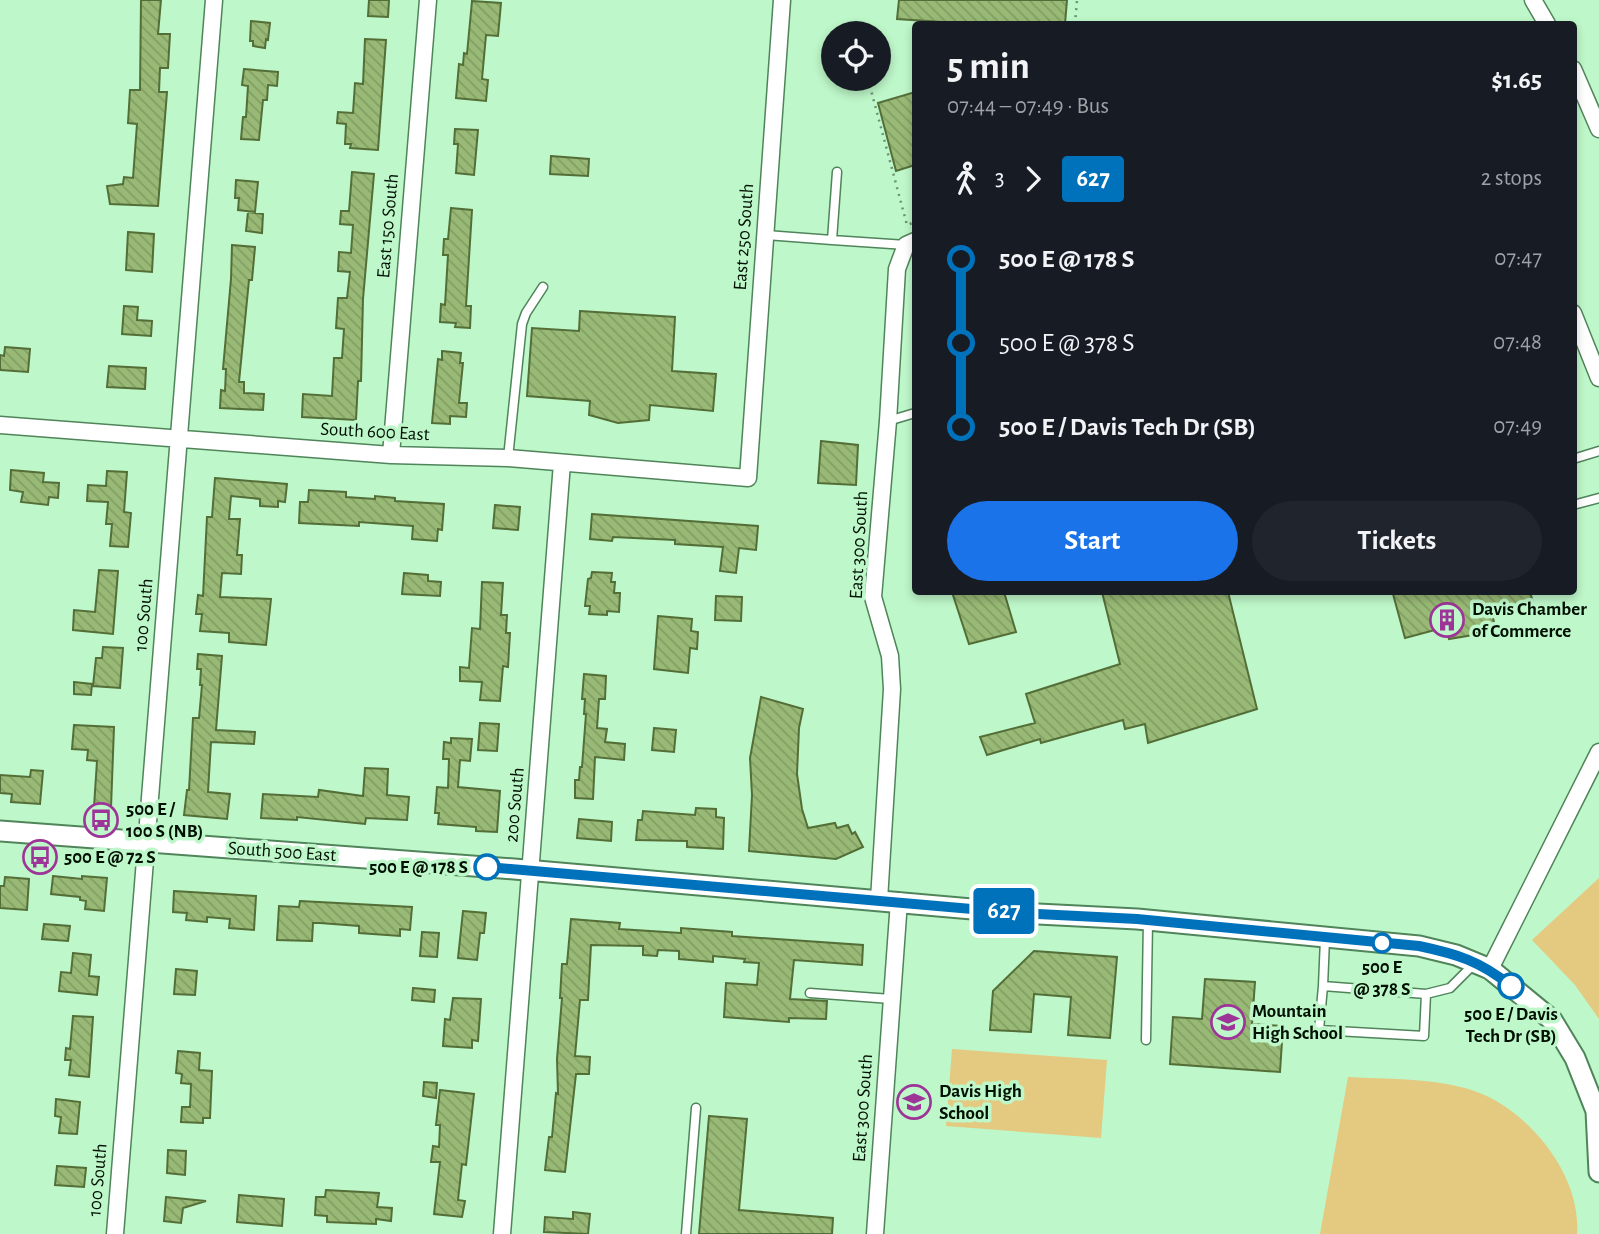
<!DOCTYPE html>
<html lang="en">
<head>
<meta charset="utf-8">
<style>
	body { margin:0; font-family:"Alegreya Sans",sans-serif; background:#20242c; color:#f1f3f6; height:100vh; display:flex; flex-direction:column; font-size:26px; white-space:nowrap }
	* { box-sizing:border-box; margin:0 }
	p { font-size:23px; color:#9ea1a6 }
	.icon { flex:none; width:38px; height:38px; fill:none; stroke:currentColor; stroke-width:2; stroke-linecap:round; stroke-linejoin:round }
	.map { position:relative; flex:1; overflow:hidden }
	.side { position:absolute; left:912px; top:21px; width:665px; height:574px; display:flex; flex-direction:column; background:#171b24; border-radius:7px; box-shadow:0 4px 10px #0003 }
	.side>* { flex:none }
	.badge { padding:0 14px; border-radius:5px; font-size:24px; line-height:46px }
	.buttons { position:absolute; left:821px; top:21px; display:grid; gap:14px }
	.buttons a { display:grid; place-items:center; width:70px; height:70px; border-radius:50%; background:#171b24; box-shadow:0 4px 10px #0003; font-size:35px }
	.map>.badge { position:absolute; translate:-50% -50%; box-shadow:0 0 0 4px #fff }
	.legs { display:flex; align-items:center; gap:10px; height:77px; padding:0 35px; font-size:23px }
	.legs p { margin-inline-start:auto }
	.headline { display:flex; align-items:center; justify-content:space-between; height:119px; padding:0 35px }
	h1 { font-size:38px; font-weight:600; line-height:52px }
	.action { display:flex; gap:14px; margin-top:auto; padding:14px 35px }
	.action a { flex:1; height:80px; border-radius:42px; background:#1a73e8; color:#fff; font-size:28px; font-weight:600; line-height:80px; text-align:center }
	.action a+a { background:#20242c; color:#f1f3f6 }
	ul { padding:0 35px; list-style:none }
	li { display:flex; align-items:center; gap:24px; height:84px; font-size:26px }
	li i { display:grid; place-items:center; width:10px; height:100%; margin:0 9px; background:currentColor }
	li i::after { content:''; width:18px; height:18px; margin:-9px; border:5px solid; border-radius:50%; background:#171b24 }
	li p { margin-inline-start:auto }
	li:first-child i { background:linear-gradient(#0000 50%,currentColor 0) }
	li:last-child i { background:linear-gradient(currentColor 50%,#0000 0) }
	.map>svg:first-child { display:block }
</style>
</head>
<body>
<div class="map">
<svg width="1599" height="1234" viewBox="0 0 1599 1234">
	<defs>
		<pattern id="building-back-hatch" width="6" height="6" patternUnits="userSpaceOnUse" patternTransform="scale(1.75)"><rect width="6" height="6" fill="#99ba76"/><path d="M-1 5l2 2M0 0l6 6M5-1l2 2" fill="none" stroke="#829f64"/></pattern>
	</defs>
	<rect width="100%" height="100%" fill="#bef7c9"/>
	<path fill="#e4c980" d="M1599,878v141l-24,-34 -43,-45z
		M952,1049l155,11 -6,78 -155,-12z
		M1348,1077c39,2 79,1 117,11 58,15 117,84 112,146h-257z"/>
	<path fill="url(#building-back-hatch)" stroke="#546e38" stroke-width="2" d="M141,0h20l-3,34h12l-2,34h-8l-1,24h8l-9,114 -48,-2 -3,-18 16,-2 1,-7 9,1 4,-54 -9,-1 2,-33h10z
		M369,0h20l-1,17 -20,-1z
		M899,0h168l-2,24h-92l-76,-5z
		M472,1l29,2 -3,33 -12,-1 -4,44 6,1 -2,21 -30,-3 3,-34 4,1 1,-12 3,1z
		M251,21l19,2 -2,17 -2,-1 -1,9 -12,-2v-5h-3z
		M365,39l21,1 -8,110 -28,-2 1,-4h-6l1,-20 -9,-1 1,-11 15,1 2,-30 8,1z
		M244,69l34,3 -1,14 -9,-1 -1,15h-4l-4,40 -18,-1 2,-22h3l2,-31 -6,-1z
		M915,92v73l-19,6 -18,-68z
		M455,129l23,1 -4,45 -18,-2 2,-29h-4z
		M551,156l38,3 -1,17 -38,-2z
		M352,172l22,2 -11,125 -2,82h-3l-2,39 -54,-3 1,-23 29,2 2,-38h8l2,-29 -8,-1 2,-30h9l3,-26 -12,-1 1,-19 12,1 2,-28 -13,-1 1,-13h8z
		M236,180l22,2 -3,30 -17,-2 1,-12h-4z
		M451,208l21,2 -6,96h5l-1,22 -15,-1 1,-4 -16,-1 1,-18 4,1 3,-50h-5l1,-16h4z
		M248,212l15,2 -1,19 -16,-2z
		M128,232l26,2 -2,38 -26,-2z
		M232,245l23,2 -3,33h-3l-10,102h5v11l20,1 -1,16 -43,-2 1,-18 4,1 1,-22h-3l8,-90z
		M124,306l14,1 -1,13 15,1 -1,15 -29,-2z
		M580,311l95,6 -3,54 44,3 -3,37 -63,-6 -1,15 -31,3 -29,-8 1,-14 -63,-5 5,-68 47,3z
		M5,347l25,2 -2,23 -28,-2v-15l4,1z
		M442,351l19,2 -1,10h3l-4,40h8l-1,14 -16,-1v8l-18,-1 6,-64 4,1z
		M109,366l37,2 -1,21 -38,-2z
		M821,441l37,4 -2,40 -38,-2z
		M11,470l33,3 -1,9 16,1 -1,15 -9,-1 -1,8 -27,-3 2,-10 -13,-2z
		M107,471l20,1 -3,40 7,1 -3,34 -18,-1 2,-22h-6l2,-22 -21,-1 1,-16 18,1z
		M215,478l72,6 -2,18 -7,-1v6l-18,-1v-7l-29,-3 -2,23h11l-3,36h5l-1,19 -19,-1 -2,24 51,2 -5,46 -37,-3v-9l-29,-2 2,-17h-6l2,-19 5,1 4,-79h5z
		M309,490l37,2v5l29,2v-3l20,2v3l49,3 -2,26 -4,-1 -1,12 -25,-2 1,-13 -54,-4v4l-60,-3 1,-21h8z
		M495,505l25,2 -2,23 -25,-2z
		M592,514l166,12 -2,24 -17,-2 -3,25 -16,-2 3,-24 -48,-3v-4l-62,-3 -1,4 -22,-2z
		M99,570l19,1 -5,63 -40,-4 1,-20 21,2z
		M592,572l20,1 -1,9h4l-1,11h6l-1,19 -12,-1v4l-18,-1 1,-8h-5l3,-27 3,-1z
		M404,573l24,2v6l13,1 -1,14 -38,-2z
		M482,582l21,1 -2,32h6l-1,18h4l-2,34 -5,-1 -3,35 -20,-1 2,-18 -22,-1v-14l9,1 3,-40 8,1z
		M952,592h52l12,40 -47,12z
		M1102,592h126l29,117 -109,34 -3,-19 -20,5 -2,-9 -82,23 -1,-4 -53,16 -7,-18 55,-14 -9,-29 94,-30z
		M1402,592h128l3,10 -41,12 3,12 -22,9 -24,4 -3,-12 -41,11 -12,-44z
		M716,596l26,1 -1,24 -26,-1z
		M658,616l34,3 -1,12 7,1 -1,17 -7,-1 -2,25 -34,-4z
		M103,647l20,1 -3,40 -27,-2 3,-28h6z
		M198,654l24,2 -6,74 39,2 -1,12 -43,-2 -3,50 22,2 -3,25 -43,-4 3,-25h2l4,-72h6l3,-33h-2l1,-16h-4z
		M584,674l22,2 -1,23h-6l-2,29 10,1 -2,13 20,2 -1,16 -29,-3 -2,42 -18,-1v-18h4l1,-13h2l4,-53h-2l1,-15h-3z
		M74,682l18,2 -1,11 -17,-1z
		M761,697l42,12 -4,19 -2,46 5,35 6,19 27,-5 2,5 11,-3 4,9 3,-2 8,15 -27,12 -87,-8 3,-56 -2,-37z
		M480,723l19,1 -2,27 -19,-1z
		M74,725l40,2 -3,81 -17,-1 3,-46 -10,-1 1,-10 -16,-1z
		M654,728l22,2 -2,22 -22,-2z
		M451,738l21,1 -2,22 -10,-1 -2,27 42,4 -3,41 -21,-1v-4l-38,-3 1,-11h-4l2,-26 11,1 1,-29h-6l1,-17 7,1z
		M365,768l23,1 -1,26 22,2 -2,23 -41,-2 -1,6 -68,-7v3l-36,-2 2,-24 55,3 1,-7 44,6z
		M31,770l12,1 -3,33 -29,-2 1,-8 -12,-1v-18l30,2z
		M696,808l20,1v8l8,1 -1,31 -36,-2v-6l-51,-1 2,-20h4l1,-9 52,4z
		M579,819l33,3 -1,19 -34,-3z
		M53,876l29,3v-3l25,2 -3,33 -19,-2 1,-8 -6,-1v-3l-29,-3z
		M5,877l24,2 -2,31 -27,-2v-22h4z
		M174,891l82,5 -2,34 -25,-2 1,-9 -23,-2v5l-21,-2 1,-7 -14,-1z
		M300,901l112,6 -2,23 -10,-1v7l-41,-3v-7l-39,-3h-7l-1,18 -35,-1 2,-34 20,1z
		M463,911l23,2 -2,20h-4l-3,27 -19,-2z
		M571,919l49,4 -1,6 62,4v-5l51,4v4l131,9 -1,20 -68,-5 -4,39 37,2 -1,18 -37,-1v4l-65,-5 2,-34 31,2 2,-22 -15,-1 1,-3 -32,-3v6l-34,-3v-8l-21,-1 -1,6 -14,-1v-9l-52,-1 -3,55h-8l-5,56 15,1 -1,17h-13l-11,98 -20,-2 4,-33h3l4,-44 2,1 -1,-35 5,-61h-2l2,-34h5z
		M44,924l26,2 -2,15 -26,-2z
		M422,932l17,1 -2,24 -17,-1z
		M1034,951l83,6 -7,81 -42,-3 3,-38 -37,-3 -3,38 -41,-2 3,-39z
		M73,953l18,2 -2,21 10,1 -2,18 -38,-4 2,-19 10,1z
		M176,969l21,2 -2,24 -21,-1z
		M1205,979l50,3 -3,42 31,2 -3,46 -110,-8 3,-47 29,2z
		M413,988l22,2 -1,12 -22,-2z
		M453,998l28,1 -3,42 -6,-1v8l-29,-2 2,-27 5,1z
		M73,1016l20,1 -4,60 -20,-2 2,-15h-6l1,-12 4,1z
		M178,1051l22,2 -1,17 13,1 -2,47h-7v5l-22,-1 1,-15h8l1,-23 -10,-1 1,-9 -6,-1z
		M424,1082l13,1 -1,15 -13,-2z
		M440,1090l34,4 -8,71 -4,-1 -4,36 7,1 -3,16 -28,-3 6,-52h-9l2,-16 6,1 1,-22h-4z
		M56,1099l24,3 -3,32 -18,-1 2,-16 -6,-1z
		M709,1116l38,3 -8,91 94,8 -1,16h-133z
		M168,1150l18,1 -1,24 -18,-2z
		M57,1166l29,2 -2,19 -29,-2z
		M326,1190l53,3 -2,14 15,1 -1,13 -15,-2v5l-49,-2v-6l-12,-1 1,-18h9z
		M239,1195l45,4 -2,27 -45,-4z
		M166,1197l40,4 -23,7 -2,15 -17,-2z
		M573,1212l17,2 -2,20 -44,-2 1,-15 28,2z"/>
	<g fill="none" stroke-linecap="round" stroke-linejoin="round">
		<g stroke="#50845b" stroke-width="11">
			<path id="service" d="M837,172l-5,68 74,5
				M766,235l66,5
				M888,421l27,-8
				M508,458l14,-134 4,-11 17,-26
				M1573,459l26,-8
				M1573,505l26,-7
				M1325,939l-2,47 103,8 24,-6 23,-23
				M1323,986l-4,44 105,6 2,-42
				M810,993l81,6
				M1146,1040l2,-119
				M686,1234l10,-126"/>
		</g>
		<g stroke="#50845b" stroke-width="19">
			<path id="minor" d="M1533,0l14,24
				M1573,69l26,60
				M1573,313l26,65
				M0,425l391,30 117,3 240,20 34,-478
				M391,455l37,-455
				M879,900l13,-211 -2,-33 -17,-59 15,-176 9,-152 9,-24 9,-4
				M1490,969l109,-217
				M115,1234l99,-1234
				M502,1234l60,-771
				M875,1234l24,-333"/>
		</g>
		<g stroke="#50845b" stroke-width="23">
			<path id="tertiary" d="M0,831l514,38 504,44 119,6 282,27 37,9 34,14 62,51 23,38 21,53 3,61"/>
		</g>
		<path stroke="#6b9373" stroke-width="2.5" stroke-dasharray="2 5" stroke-linecap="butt" d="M1075,24l2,-24
			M868,79l39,146 8,-3"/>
		<use href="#service" stroke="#fff" stroke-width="8"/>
		<use href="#minor" stroke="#fff" stroke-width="16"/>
		<use href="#tertiary" stroke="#fff" stroke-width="19"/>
	</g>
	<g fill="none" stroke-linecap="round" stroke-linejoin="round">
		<g stroke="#fff" stroke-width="16">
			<path id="line-1" d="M487,867l531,46 119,6 282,27c38,8 61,15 92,40"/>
		</g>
		<use href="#line-1" stroke="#0072bc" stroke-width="10"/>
	</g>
	<defs>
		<g id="building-ring" transform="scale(1.75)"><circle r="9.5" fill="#bef7c9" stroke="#9d3497" stroke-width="1.5"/><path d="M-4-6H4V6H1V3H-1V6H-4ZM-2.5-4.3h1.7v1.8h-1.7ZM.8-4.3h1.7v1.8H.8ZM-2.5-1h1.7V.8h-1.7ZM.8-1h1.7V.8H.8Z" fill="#9d3497"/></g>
		<g id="bus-ring" transform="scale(1.75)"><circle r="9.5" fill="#bef7c9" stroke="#9d3497" stroke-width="1.5"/><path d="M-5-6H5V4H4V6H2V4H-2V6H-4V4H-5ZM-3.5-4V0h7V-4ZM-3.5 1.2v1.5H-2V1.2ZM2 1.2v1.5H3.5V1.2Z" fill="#9d3497"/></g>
		<g id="school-ring" transform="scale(1.75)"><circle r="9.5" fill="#bef7c9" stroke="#9d3497" stroke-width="1.5"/><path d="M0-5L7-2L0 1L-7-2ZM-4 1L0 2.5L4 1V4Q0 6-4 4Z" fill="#9d3497"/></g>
	</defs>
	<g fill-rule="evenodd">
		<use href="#building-ring" x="1447" y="620"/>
		<use href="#bus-ring" x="101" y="820"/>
		<use href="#bus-ring" x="40" y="857"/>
		<use href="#school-ring" x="1228" y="1022"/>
		<use href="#school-ring" x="914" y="1102"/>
	</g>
	<g fill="#fff" stroke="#0072bc" stroke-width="3.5">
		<circle cx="487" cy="867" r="12"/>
		<circle cx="1382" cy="943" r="9"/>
		<circle cx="1511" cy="986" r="12"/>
	</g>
	<g text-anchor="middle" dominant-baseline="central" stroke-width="7" stroke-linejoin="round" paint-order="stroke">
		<g font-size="19" fill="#001003" stroke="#bef7c9">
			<text transform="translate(388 226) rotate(-85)">East 150 South</text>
			<text transform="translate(744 237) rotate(-86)">East 250 South</text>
			<text transform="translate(375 432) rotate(3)">South 600 East</text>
			<text transform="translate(859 545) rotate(-87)">East 300 South</text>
			<text transform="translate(144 615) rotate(-85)">100 South</text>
			<text transform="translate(515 805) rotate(-85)">200 South</text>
			<text transform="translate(282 852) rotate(4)">South 500 East</text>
			<text transform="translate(863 1108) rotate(-86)">East 300 South</text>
			<text transform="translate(98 1180) rotate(-85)">100 South</text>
		</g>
		<g font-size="19" font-weight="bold" fill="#001003" stroke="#bef7c9" text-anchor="start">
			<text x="1472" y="609">Davis Chamber<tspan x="1472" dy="22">of Commerce</tspan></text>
			<text x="126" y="809">500 E /<tspan x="126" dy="22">100 S (NB)</tspan></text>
			<text x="64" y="857">500 E @ 72 S</text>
			<text x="1252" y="1011">Mountain<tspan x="1252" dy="22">High School</tspan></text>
			<text x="939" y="1091">Davis High<tspan x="939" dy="22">School</tspan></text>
		</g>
		<g font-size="19" font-weight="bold" fill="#001003" stroke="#bef7c9">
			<text x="468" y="867" text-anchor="end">500 E @ 178 S</text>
			<text x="1382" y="967">500 E<tspan x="1382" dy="22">@ 378 S</tspan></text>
			<text x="1511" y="1014">500 E / Davis<tspan x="1511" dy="22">Tech Dr (SB)</tspan></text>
		</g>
	</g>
</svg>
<div class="buttons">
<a><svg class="icon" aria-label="locate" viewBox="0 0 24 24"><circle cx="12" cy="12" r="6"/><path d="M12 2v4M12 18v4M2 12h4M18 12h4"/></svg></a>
</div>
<b class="badge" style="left:1004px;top:911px;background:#0072bc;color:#fff">627</b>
<section class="side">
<div class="headline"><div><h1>5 min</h1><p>07:44 – 07:49 · Bus</p></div><b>$1.65</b></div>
<div class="legs"><svg class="icon" aria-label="walk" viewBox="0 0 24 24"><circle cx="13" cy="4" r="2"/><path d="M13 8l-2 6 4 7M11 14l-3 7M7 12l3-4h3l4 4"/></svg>3<svg class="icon" aria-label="forward" viewBox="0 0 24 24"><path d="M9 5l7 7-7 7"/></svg><b class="badge" style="background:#0072bc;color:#fff">627</b><p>2 stops</p></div>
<ul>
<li><i style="color:#0072bc"></i><b>500 E @ 178 S</b><p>07:47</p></li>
<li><i style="color:#0072bc"></i><span>500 E @ 378 S</span><p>07:48</p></li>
<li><i style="color:#0072bc"></i><b>500 E / Davis Tech Dr (SB)</b><p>07:49</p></li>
</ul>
<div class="action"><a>Start</a><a>Tickets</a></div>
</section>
</div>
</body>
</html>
